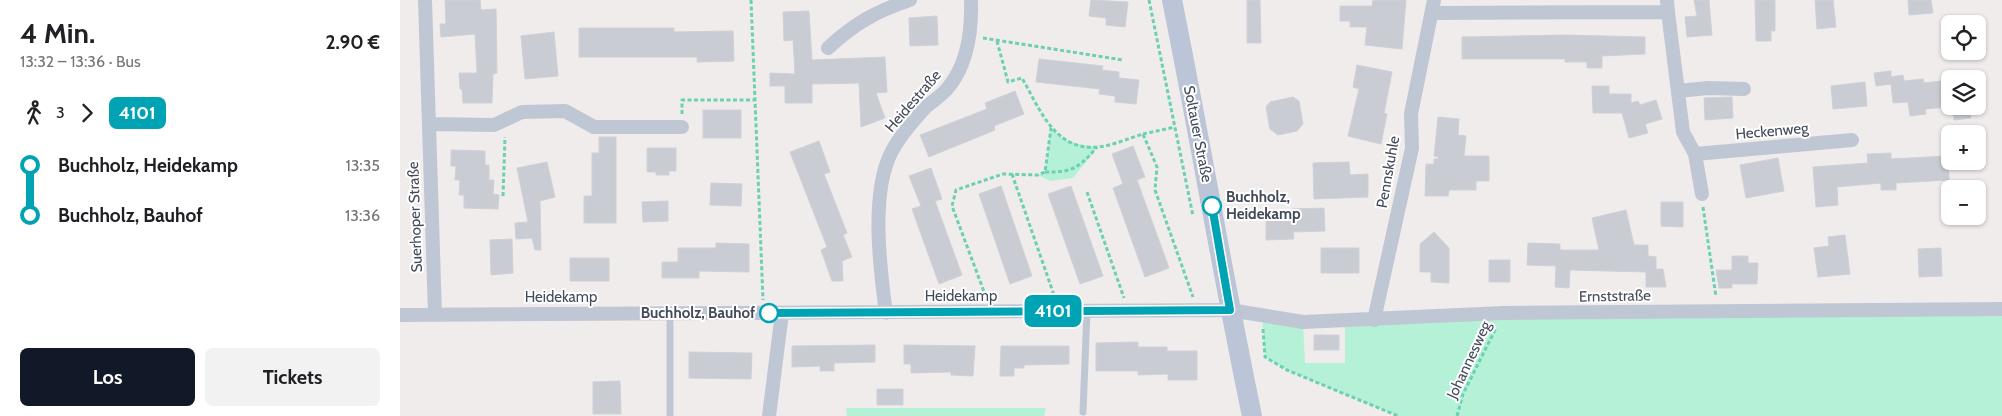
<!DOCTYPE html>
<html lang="de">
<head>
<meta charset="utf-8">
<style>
	body { margin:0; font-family:Cabin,sans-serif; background:#f2f2f2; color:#202124; height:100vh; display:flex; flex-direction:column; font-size:19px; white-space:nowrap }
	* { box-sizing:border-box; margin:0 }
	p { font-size:16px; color:#757577 }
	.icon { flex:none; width:28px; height:28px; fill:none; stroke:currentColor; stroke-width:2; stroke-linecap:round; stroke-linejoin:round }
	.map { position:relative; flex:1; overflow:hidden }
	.details { display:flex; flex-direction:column; background:#fff; width:400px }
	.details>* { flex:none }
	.badge { padding:0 10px; border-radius:8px; font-size:18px; line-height:32px }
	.buttons { position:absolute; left:1541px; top:15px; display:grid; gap:10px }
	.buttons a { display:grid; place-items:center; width:45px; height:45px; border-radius:8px; background:#fff; box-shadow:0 1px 4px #0004; font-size:25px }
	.map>.badge { position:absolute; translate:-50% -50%; box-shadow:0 0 0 2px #fff }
	.legs { display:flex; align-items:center; gap:8px; height:55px; padding:0 20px; font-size:16px }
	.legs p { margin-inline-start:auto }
	.headline { display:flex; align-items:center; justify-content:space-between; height:85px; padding:0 20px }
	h1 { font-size:28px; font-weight:700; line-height:38px }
	.primary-button { display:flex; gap:10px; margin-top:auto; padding:10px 20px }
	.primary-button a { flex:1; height:58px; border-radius:8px; background:#111827; color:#fff; font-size:20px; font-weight:700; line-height:58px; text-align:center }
	.primary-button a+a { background:#f2f2f2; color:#202124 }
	ul { padding:0 20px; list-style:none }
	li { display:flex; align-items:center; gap:18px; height:50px; font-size:19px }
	li i { display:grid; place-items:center; width:8px; height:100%; margin:0 6px; background:currentColor }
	li i::after { content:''; width:12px; height:12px; margin:-6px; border:4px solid; border-radius:50%; background:#fff }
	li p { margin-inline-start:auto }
	li:first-child i { background:linear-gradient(#0000 50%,currentColor 0) }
	li:last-child i { background:linear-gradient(currentColor 50%,#0000 0) }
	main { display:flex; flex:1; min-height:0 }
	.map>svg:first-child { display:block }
</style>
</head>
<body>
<main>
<section class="details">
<div class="headline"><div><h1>4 Min.</h1><p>13:32 – 13:36 · Bus</p></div><b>2.90 €</b></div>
<div class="legs"><svg class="icon" aria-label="walk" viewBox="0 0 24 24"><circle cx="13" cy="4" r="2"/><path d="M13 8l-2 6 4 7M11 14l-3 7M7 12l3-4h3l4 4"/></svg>3<svg class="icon" aria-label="forward" viewBox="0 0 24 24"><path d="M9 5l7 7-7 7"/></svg><b class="badge" style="background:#00a3b4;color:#fff">4101</b></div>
<ul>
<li><i style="color:#00a3b4"></i><b>Buchholz, Heidekamp</b><p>13:35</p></li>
<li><i style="color:#00a3b4"></i><b>Buchholz, Bauhof</b><p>13:36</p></li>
</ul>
<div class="primary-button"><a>Los</a><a>Tickets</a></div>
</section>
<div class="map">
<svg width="1602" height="416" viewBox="0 0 1602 416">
	<rect width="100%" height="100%" fill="#efeceb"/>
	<path fill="#b5f1d7" d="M651,128c13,14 28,17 47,19l-25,31 -23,3 -12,-6 7,-3z
		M1602,309v107h-604l-111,-46 -22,-13 -3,-42 41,7 2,41h40v-42z
		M446,408h200l-2,8h-197z"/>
	<path fill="#caccd4" stroke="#cfd0d8" d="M45,0h35l1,10 15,-1 1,64 -4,1 -1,29h-29l-1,-14h-2l-1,-16h18l-2,-39 -34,3 -1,-13h6z
		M691,0l37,2 -3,25 -19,-2v-7l-17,-2z
		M847,0h13l1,43h-14z
		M973,0h33l-4,49 -37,-4 2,-18h-17v-6h-10v-15h32z
		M1294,0h15l3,35 -25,2 -2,-20 12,-1z
		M1355,0h20v31h-4v10h-15z
		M1415,0h18l3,27 -19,2z
		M1508,0h23l2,13 -24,2z
		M409,11l3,49 73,-3 2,35 -11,1 9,25 -24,9 -2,-44 -47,1v19h-27v-17h-15v-13l25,1 -2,-34 -9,1 -1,-29z
		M537,16l1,29 -28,1 -1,-28z
		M179,28h95v4l59,-1 1,30 -37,1v-5h-118z
		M154,32l4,44 -33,3 -4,-43z
		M1165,35l80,2v17l-43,2v12h-15v-6h-22v-3h-103v-22z
		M639,59l64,7 -1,4 17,2v6l20,2 -3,24 -21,-2v-6l-16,-2 1,-5 -64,-7z
		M957,65l35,7 -8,41 3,1 -6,30 -33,-8 11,-47 -6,-2z
		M1491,71v6l12,-2 1,6 19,-2 1,4 26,-3v27l-25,2 1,5 -16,2 -2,-14 -15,1 -2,-19 -15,2 -2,-13z
		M1465,82l2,24 -34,3 -2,-23z
		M1192,86h17v8h22v9l7,-2 2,4 16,-5 6,19 -17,5 3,9 -19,5 -7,-25h-29z
		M615,91l9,23 -30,12 1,4 -66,27 -9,-22 67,-26 -2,-6z
		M893,97l6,4 4,23 -6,7 -19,4 -8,-6 -4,-22 4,-5z
		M1332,97l1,21 -28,2 -1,-22z
		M1553,106h17l1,12 -17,2z
		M303,110h38v28h-38z
		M1038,117l21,2 -1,16 8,1 -2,20h25v25h-13v9h-27l-1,6h-23l1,-32h8v-5h4v-2l-4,-1z
		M199,137h17v86h-32v-27h8v-43h7z
		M419,141l11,31 -6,2 23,59 -4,2 9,22 -10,4 1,20h-11l-11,-31 6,-3 -37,-95z
		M733,146l12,31 -8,3 32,88 -24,9 -32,-89 10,-4 -11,-30z
		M247,148h29v23h-7v4h-13v-3h-9z
		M51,150l34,1v14h4v15h5l-1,14 6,1 -1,14 -34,-1v-13h-5l1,-15h-5l1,-14h-5z
		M1491,153v6l57,-3 1,24 -53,3v7h-15v-7l-44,4 1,18 -22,2 -3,-40 55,-4 -1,-9z
		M1378,158l6,33 -38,7 -6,-33z
		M147,162l8,35 -15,4 1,49h-6l-3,-12 -16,1 -1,-16 13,-1 -11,-54z
		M949,162l1,13 18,-1v23l-54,2 -1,-36z
		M531,168l11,31 -7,2 27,74 -23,9 -27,-75 9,-3 -12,-30z
		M311,183l31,1 -1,22 -31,-1z
		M601,186l31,90 -22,8 -31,-90z
		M671,186l32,90 -23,8 -32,-90z
		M268,201v20l-25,1 -1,-20z
		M1261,202h22v25l-22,-1z
		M924,208l1,23 -32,1 1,7 -28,1v-24l26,-1v-6z
		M1226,210l8,35h14v11l8,1v12h7l3,18h-20v-15l-76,-2 -1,18 -14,-1 1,-21 -29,-1 1,-22 32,1v6h39l-7,-32z
		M1034,232l15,16v35l-18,-1v-10h-11v-28z
		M1445,235l5,39 -32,3 -4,-29 15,-2 -1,-9z
		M112,239l1,34 -22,2 -1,-35z
		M316,243l33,1v28l-50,-1v7h-37v-16h16v-14h38z
		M921,248h38v25h-38z
		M1541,248l1,28 -23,1 -1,-28z
		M1332,256h16v7h10l-1,21h-25v4h-13l-3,-18h16z
		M170,258h39v23h-39z
		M1089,260h21v22h-21z
		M914,335h25v15h-25z
		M738,342v5h29v4h30v29h-29v-6l-30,1v-4h-42v-28z
		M475,345v17l-41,1v8h-14v-5l-28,1v-21z
		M504,345l71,1 -2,30 -22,-1v-3l-40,1v-9h-7z
		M601,346h68v18l-45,1v3h-10v8h-14z
		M289,352l63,1 -1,26 -62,-1z
		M220,381l1,33h-28v-32z
		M477,389h26v16h-26z"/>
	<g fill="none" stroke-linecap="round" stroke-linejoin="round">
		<path stroke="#6bd1b2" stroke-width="3" stroke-dasharray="4 2.5" stroke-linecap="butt" d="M351,0l12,300
			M749,0l44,216
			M583,38l140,22
			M597,41l11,41 14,-4c18,31 32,73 76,69 14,-1 31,-9 45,-13l14,33 -2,23 38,107
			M282,114v-14h74
			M743,134l32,-7
			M645,172c27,1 35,-5 52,-25
			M612,174l43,124
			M687,192l37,106
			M103,196l2,-59
			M1303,207l13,90
			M586,297l-34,-91 4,-16 47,-16 35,1 7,-3 6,-44
			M863,329l2,28 22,13 111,46
			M1057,416l6,-22 33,-66"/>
		<path stroke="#c0c7d4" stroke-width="7" d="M270,313v103
			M683,412l4,-101"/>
		<path stroke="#c0c7d4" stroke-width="14" d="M25,0l10,314
			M1268,12l15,120 12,22 7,40
			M1033,13l235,-1 -1,-12
			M428,48c27,-25 47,-36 82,-48
			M1278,91l30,-3 36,1
			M29,124l65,1 28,-13 43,-1 29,16h88
			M1295,154l157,-14
			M486,313c-6,-44 -16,-121 6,-162 8,-15 20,-29 32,-42 7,-7 16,-12 23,-20 21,-24 25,-57 24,-89
			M0,315l830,-5 73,12 200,-9 499,-4
			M974,320l38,-172 -1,-34 23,-114
			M369,416l13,-103"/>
		<path stroke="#bcc4d7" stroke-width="20" d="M772,0c28,138 51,278 80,416"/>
	</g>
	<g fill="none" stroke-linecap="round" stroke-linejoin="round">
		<g stroke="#fff" stroke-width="11">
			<path id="line-1" d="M369,313l461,-3 -18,-104"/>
		</g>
		<use href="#line-1" stroke="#00a3b4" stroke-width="8"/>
	</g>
	<g fill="#fff" stroke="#00a3b4" stroke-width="2.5">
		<circle cx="812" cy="206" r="9"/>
		<circle cx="369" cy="313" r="9"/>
	</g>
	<g text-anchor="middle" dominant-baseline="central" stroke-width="4" stroke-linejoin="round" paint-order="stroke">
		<g font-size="15" fill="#434a5a" stroke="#fff">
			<text transform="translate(513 101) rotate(-49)">Heidestraße</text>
			<text transform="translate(1372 131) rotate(-5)">Heckenweg</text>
			<text transform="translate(798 134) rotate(79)">Soltauer Straße</text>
			<text transform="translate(988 172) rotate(-80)">Pennskuhle</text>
			<text transform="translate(15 217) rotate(-92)">Suerhoper Straße</text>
			<text x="561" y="296">Heidekamp</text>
			<text transform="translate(1215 296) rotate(-1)">Ernststraße</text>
			<text x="161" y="297">Heidekamp</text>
			<text transform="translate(1069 360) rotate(-65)">Johannesweg</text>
		</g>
		<g font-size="15" font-weight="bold" fill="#434a5a" stroke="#fff" text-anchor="start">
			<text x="826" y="197">Buchholz,<tspan x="826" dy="17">Heidekamp</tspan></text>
			<text x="355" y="313" text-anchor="end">Buchholz, Bauhof</text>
		</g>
	</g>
</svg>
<div class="buttons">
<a><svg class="icon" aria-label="locate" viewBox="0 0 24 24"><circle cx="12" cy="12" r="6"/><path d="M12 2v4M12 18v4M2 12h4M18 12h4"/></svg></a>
<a><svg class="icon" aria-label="layers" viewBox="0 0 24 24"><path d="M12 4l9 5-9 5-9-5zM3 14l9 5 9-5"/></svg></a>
<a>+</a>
<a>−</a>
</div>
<b class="badge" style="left:653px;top:311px;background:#00a3b4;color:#fff">4101</b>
</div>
</main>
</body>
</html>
